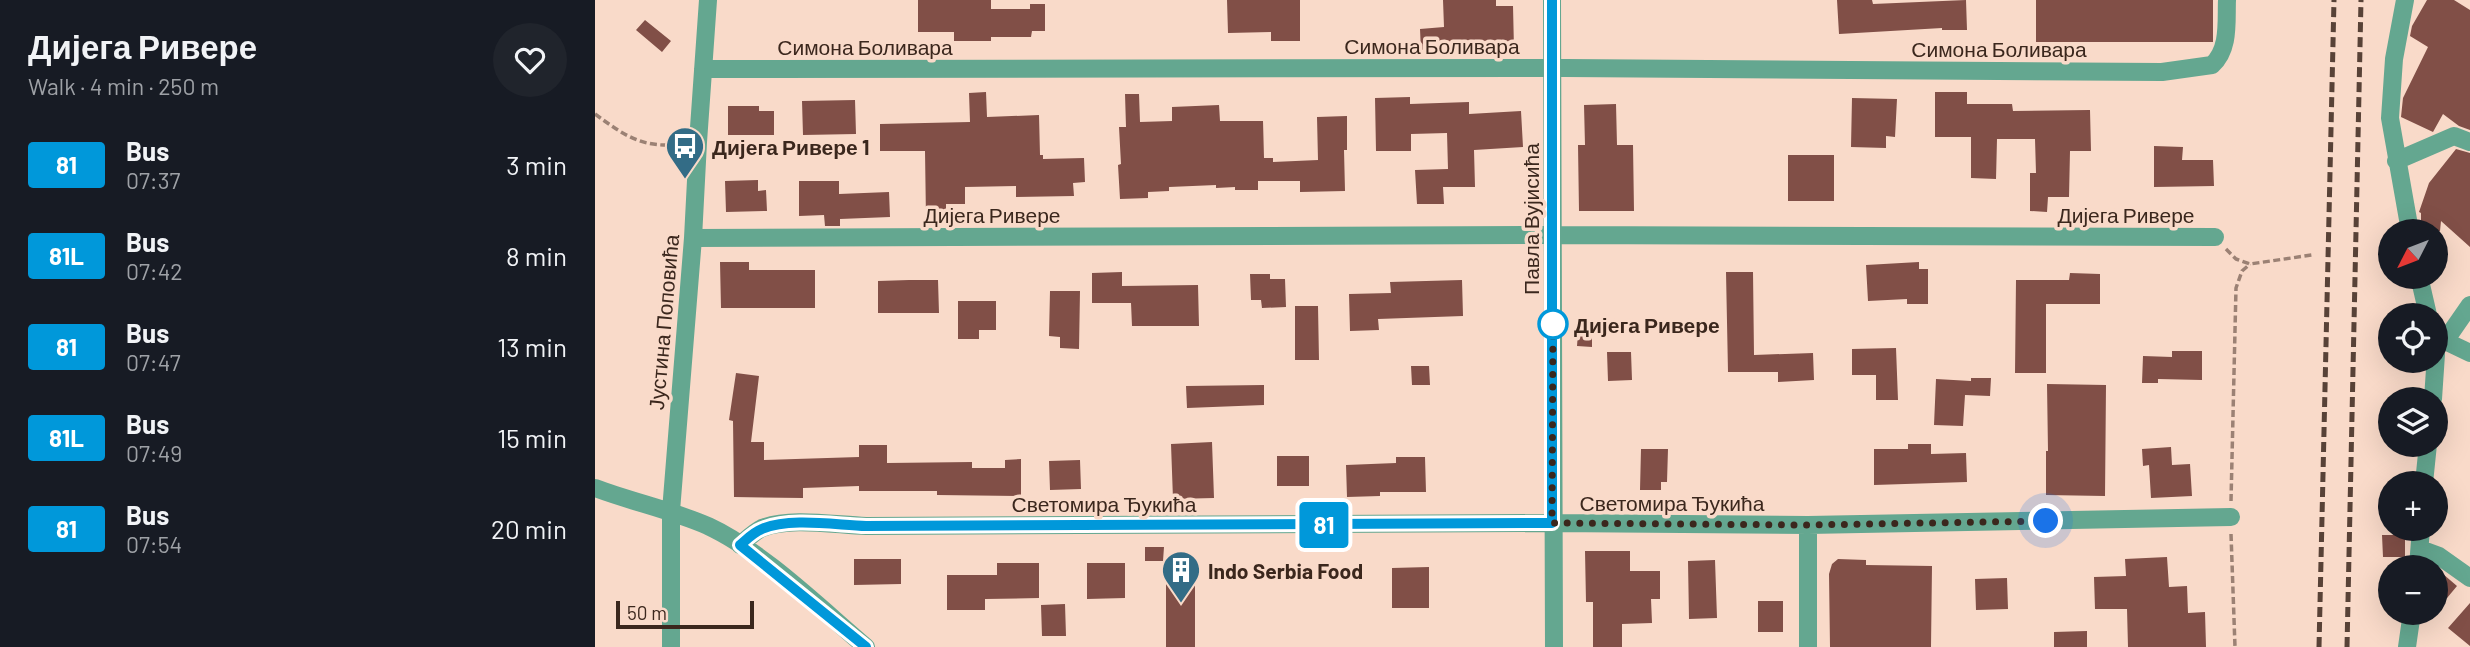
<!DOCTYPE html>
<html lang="en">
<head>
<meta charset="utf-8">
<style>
	body { margin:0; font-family:Barlow,sans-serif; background:#20242c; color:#f1f3f6; height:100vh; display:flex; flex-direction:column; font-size:26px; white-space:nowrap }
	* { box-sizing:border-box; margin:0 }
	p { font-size:23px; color:#9ea1a6 }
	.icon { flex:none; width:38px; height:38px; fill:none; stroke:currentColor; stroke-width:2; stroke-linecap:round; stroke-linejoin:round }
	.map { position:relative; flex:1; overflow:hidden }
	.panel { display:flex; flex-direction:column; background:#171b24; width:595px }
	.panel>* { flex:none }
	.badge { padding:0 14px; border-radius:5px; font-size:24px; line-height:46px }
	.needle { width:46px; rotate:228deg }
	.controls { position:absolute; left:1783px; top:219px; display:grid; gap:14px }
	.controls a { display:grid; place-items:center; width:70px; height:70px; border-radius:50%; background:#171b24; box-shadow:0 7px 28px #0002; font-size:35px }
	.scale { position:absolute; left:21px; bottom:18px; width:138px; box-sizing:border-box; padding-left:7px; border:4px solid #3b271d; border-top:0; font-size:19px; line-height:24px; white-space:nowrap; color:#3b271d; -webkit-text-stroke:5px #f9dac9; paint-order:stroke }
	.you { position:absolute; width:35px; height:35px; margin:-18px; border:5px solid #fff; border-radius:50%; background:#1a73e8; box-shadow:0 0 0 10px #1a73e833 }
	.map>.badge { position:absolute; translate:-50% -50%; box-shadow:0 0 0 4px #fff }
	.round { display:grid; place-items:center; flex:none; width:74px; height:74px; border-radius:37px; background:#20242c }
	.head { display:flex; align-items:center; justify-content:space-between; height:119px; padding:0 28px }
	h1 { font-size:33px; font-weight:800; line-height:52px }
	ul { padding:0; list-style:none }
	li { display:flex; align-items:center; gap:21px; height:91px; padding:0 28px }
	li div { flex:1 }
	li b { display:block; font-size:26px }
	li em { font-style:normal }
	li .badge { min-width:77px; font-weight:700; text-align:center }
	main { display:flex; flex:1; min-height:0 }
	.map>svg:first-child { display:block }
</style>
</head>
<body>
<main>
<section class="panel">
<div class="head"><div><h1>Дијега Ривере</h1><p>Walk · 4 min · 250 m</p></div><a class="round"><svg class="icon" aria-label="heart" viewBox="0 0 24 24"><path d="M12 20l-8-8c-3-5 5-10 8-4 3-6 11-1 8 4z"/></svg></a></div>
<ul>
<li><span class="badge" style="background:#0098da;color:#fff">81</span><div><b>Bus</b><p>07:37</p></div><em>3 min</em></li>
<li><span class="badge" style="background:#0098da;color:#fff">81L</span><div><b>Bus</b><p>07:42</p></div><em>8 min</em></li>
<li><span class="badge" style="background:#0098da;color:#fff">81</span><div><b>Bus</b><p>07:47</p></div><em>13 min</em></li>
<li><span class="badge" style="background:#0098da;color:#fff">81L</span><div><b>Bus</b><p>07:49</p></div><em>15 min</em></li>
<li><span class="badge" style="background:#0098da;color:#fff">81</span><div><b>Bus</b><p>07:54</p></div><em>20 min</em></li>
</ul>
</section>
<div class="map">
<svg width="1875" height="647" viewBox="0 0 1875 647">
	<rect width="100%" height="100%" fill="#f9dac9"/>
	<path fill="#814f47" d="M323,0h73v9h39v-5h15v27h-13l-1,6h-40v4h-37v-9h-36z
		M632,0h73v41h-29v-9l-43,1z
		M848,0h53v6h17l1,43 -93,2 -1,-22 24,-2z
		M1242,0h35l1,4 93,-4 1,30h-25v-2l-103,6z
		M1441,0h177v42h-177z
		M1832,0h27l16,10v120l-11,-4 -16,-12 -10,18 -32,-15 2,-19 25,-51 -18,-11 2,-10z
		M50,20l26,21 -9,11 -26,-22z
		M391,92l1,25 52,-2 1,40h3v4l41,-1 1,24 -12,1 1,13 -58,1v-11l-51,1v17h-19v15h-20l-1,-68h-45v-27l90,-2 -1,-29z
		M1340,92h32v12h45l1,7 77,-1 1,41h-21l-1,46h-21l-1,15 -17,-1v-38h6l-1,-34h-38l-1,40 -25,-1v-41h-36z
		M530,94h14l1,28 32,-1v-14l47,-2 1,16h43l1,37h9v4l45,-2 -1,-43 30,-1v34h-3l1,41 -45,1v-11h-42v9h-23v-3l-19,1v-3l-47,2v4l-21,1v6l-28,1 -2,-34 3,-1 -2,-37h7z
		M815,97v7l59,-2v12l52,-3 2,36 -49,3 1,37h-32l1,17h-27l-2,-34 33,-1 -1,-36 -36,1v17h-35l-1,-53z
		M1257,98l45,1 -2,38 -9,-1v12l-35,-1z
		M260,100l1,34 -53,1 -1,-34z
		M1021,104l1,41h16l1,66h-55l-1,-66h7l-1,-40z
		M133,106h31v5h15v24h-46z
		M1559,146l29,1 -1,13h31l1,26 -60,1z
		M1861,149l14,4v94l-29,-26 -1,10h-19v-18l-2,-1 10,-29z
		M1193,155h46v46h-46z
		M163,180v11l8,-1 1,21 -41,1 -1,-31z
		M204,181h40v13l50,-2 1,25 -50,2v7h-15l-1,-11 -25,1z
		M125,262h29v8h66v38h-94z
		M1324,262v7h9v35h-21v-5l-39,2 -2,-36z
		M527,272v14l76,-1 1,41h-67l-1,-23h-39v-30z
		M1131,272h27l1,83 59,-2 1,27 -36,2v-10h-50z
		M1475,273l30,1v30h-54v69h-31l1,-93h53z
		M655,274h20v5h15l1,28 -24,1 -1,-8h-10z
		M314,280h29l1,33h-61v-32z
		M867,280l1,36 -85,3 1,11 -29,1 -1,-37 42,-1 -1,-11z
		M455,291h30l-1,58 -19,-1v-11l-11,-1z
		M363,301h38v29h-17v9h-21z
		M700,306h23l1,54h-24z
		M983,333h14v14l-15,-1z
		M1301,348l2,52h-22v-25h-24v-26z
		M1577,351h30v29l-44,-1v4h-16l1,-27 29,1z
		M1012,352h24l1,28 -24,1z
		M816,366h18l1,19h-18z
		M141,373l23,3 -8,66h13v18l95,-3v-12h28v18l85,-1v6h33v-8l16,-1v37l-84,-1v-4h-78v-5l-56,2v10l-69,-1 -1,-76 -4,-1z
		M1376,378h20l-1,18 -25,-1 -2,31 -29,-1 2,-46 35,2z
		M1452,384l59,1 -1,111 -59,-1v-44h2z
		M669,385v20l-77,3 -1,-22z
		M617,442l2,56 -41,1 -2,-55z
		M1313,444h23v10l35,-1 1,29 -93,3v-36h34z
		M1576,447l1,18 18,-1 2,32 -41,2 -2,-33 -6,1 -1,-17z
		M1046,449h27l-1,33h-6v8h-21z
		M682,456h32v30h-32z
		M801,457h29l1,35h-46v4l-33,1 -1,-32 50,-2z
		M485,460l1,29 -31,1 -1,-29z
		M1787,535h23v22h-22z
		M550,547h19l-1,14h-18z
		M990,551h45v20h30v28h-9l1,24 -30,1v23h-29v-45h-7z
		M1572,557l2,30 18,-1 1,27 17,-1 1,35h-78l-1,-38h-32l-1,-32 32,-1 -1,-17z
		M259,559h47v25l-47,1z
		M1243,559l28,1v5l66,1 -1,81h-101l-1,-73 3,-10z
		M571,560l29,1v86h-29z
		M1120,560l2,58 -28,1 -1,-58z
		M402,563h42v35l-54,1v11h-38v-35h50z
		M492,563h38v35l-38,1z
		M834,567v41h-37v-40z
		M1841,568l21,18 -10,12 -11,-9z
		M1412,578l1,31 -32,1 -1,-31z
		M1163,601h25v31h-25z
		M1875,603v43l-22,-18z
		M470,604l1,32h-24l-1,-31z
		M1492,631v16h-33v-15z"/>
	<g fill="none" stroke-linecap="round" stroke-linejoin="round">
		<path stroke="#9b8174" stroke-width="3.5" stroke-dasharray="7 3.5" stroke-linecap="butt" d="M0,114c30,22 48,35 87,30
			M1631,249l10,10 14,5 62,-9
			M1636,501l5,-213 6,-17 8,-7
			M1636,534l4,113"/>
		<path stroke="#64a790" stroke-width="18" d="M957,0l2,647
			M1810,0l-11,59 -4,59 20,113
			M108,69l862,-1 597,4 50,-7c18,-16 14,-44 15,-65
			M1801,161l58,-25 16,6
			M98,238l860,-3 662,2
			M1824,276l9,39
			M1841,340l9,1 25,12
			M1850,341l25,-36
			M1838,399l3,-45
			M1829,483l4,-39
			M0,488c37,14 76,22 113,38 54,25 112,82 158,121
			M1213,525v122
			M145,545c7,-6 14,-13 22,-17 28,-11 73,-3 104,-2l687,-3 255,2 423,-8
			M1825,549l19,7 31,22
			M1823,567l3,-39
			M76,647v-136l22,-273 5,-96 10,-142
			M1812,647l5,-35"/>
		<path stroke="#584237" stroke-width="5" stroke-dasharray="10 5" stroke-linecap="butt" d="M1724,647l15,-647
			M1752,647l14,-647"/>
	</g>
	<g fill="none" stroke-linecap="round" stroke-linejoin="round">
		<g stroke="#fff" stroke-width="16">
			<path id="line" d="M271,647l-126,-102c7,-6 14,-13 22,-16 28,-12 73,-4 104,-3l686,-3v-523"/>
		</g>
		<use href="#line" stroke="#0098da" stroke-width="10"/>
		<path stroke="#3b271d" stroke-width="7" stroke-dasharray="0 12.6" d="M958,324l-1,199 256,2 238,-4"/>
	</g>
	<defs>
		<g id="bus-pin" transform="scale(2.0125)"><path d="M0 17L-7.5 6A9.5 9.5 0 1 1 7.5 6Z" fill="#336c86" stroke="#f9dac9"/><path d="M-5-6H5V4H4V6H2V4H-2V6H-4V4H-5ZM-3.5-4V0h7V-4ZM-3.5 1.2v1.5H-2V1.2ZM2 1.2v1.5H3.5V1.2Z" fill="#fff"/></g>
		<g id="building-pin" transform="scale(2.0125)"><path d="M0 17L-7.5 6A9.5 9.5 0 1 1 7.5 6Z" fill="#336c86" stroke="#f9dac9"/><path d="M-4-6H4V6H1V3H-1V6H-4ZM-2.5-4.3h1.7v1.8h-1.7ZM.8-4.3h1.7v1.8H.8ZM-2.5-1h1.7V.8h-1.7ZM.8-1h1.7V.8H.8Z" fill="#fff"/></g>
	</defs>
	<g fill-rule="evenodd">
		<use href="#bus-pin" x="90" y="146"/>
		<use href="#building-pin" x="586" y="570"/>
	</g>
	<circle fill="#fff" stroke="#0098da" stroke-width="3.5" cx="958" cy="324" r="14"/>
	<g text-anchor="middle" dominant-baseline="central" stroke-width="7" stroke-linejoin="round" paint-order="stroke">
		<g font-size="21" fill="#3b271d" stroke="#f9dac9">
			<text x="837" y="45">Симона Боливара</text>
			<text x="270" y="46">Симона Боливара</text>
			<text x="1404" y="48">Симона Боливара</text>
			<text x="397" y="214">Дијега Ривере</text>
			<text x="1531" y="214">Дијега Ривере</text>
			<text transform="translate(935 219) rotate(-90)">Павла Вујисића</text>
			<text transform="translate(68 322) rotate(-85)">Јустина Поповића</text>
			<text x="1077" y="502">Светомира Ђукића</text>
			<text x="509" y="503">Светомира Ђукића</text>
		</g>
		<g font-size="21" font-weight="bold" fill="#3b271d" stroke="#f9dac9" text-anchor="start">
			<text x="117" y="146">Дијега Ривере 1</text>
			<text x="613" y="570">Indo Serbia Food</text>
		</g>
		<g font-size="21" font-weight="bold" fill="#3b271d" stroke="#f9dac9" text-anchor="start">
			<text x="979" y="324">Дијега Ривере</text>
		</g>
	</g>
</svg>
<div class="controls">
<a><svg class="needle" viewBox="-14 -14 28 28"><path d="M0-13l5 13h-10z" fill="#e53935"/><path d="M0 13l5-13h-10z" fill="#9ea1a6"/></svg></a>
<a><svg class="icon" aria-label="locate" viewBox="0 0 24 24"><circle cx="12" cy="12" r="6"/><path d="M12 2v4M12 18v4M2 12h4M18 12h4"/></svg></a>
<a><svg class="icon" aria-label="layers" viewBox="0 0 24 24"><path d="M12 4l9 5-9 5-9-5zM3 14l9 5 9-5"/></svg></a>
<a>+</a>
<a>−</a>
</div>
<div class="scale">50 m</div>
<div class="you" style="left:1451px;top:521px"></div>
<b class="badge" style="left:729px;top:525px;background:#0098da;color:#fff">81</b>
</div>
</main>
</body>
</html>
